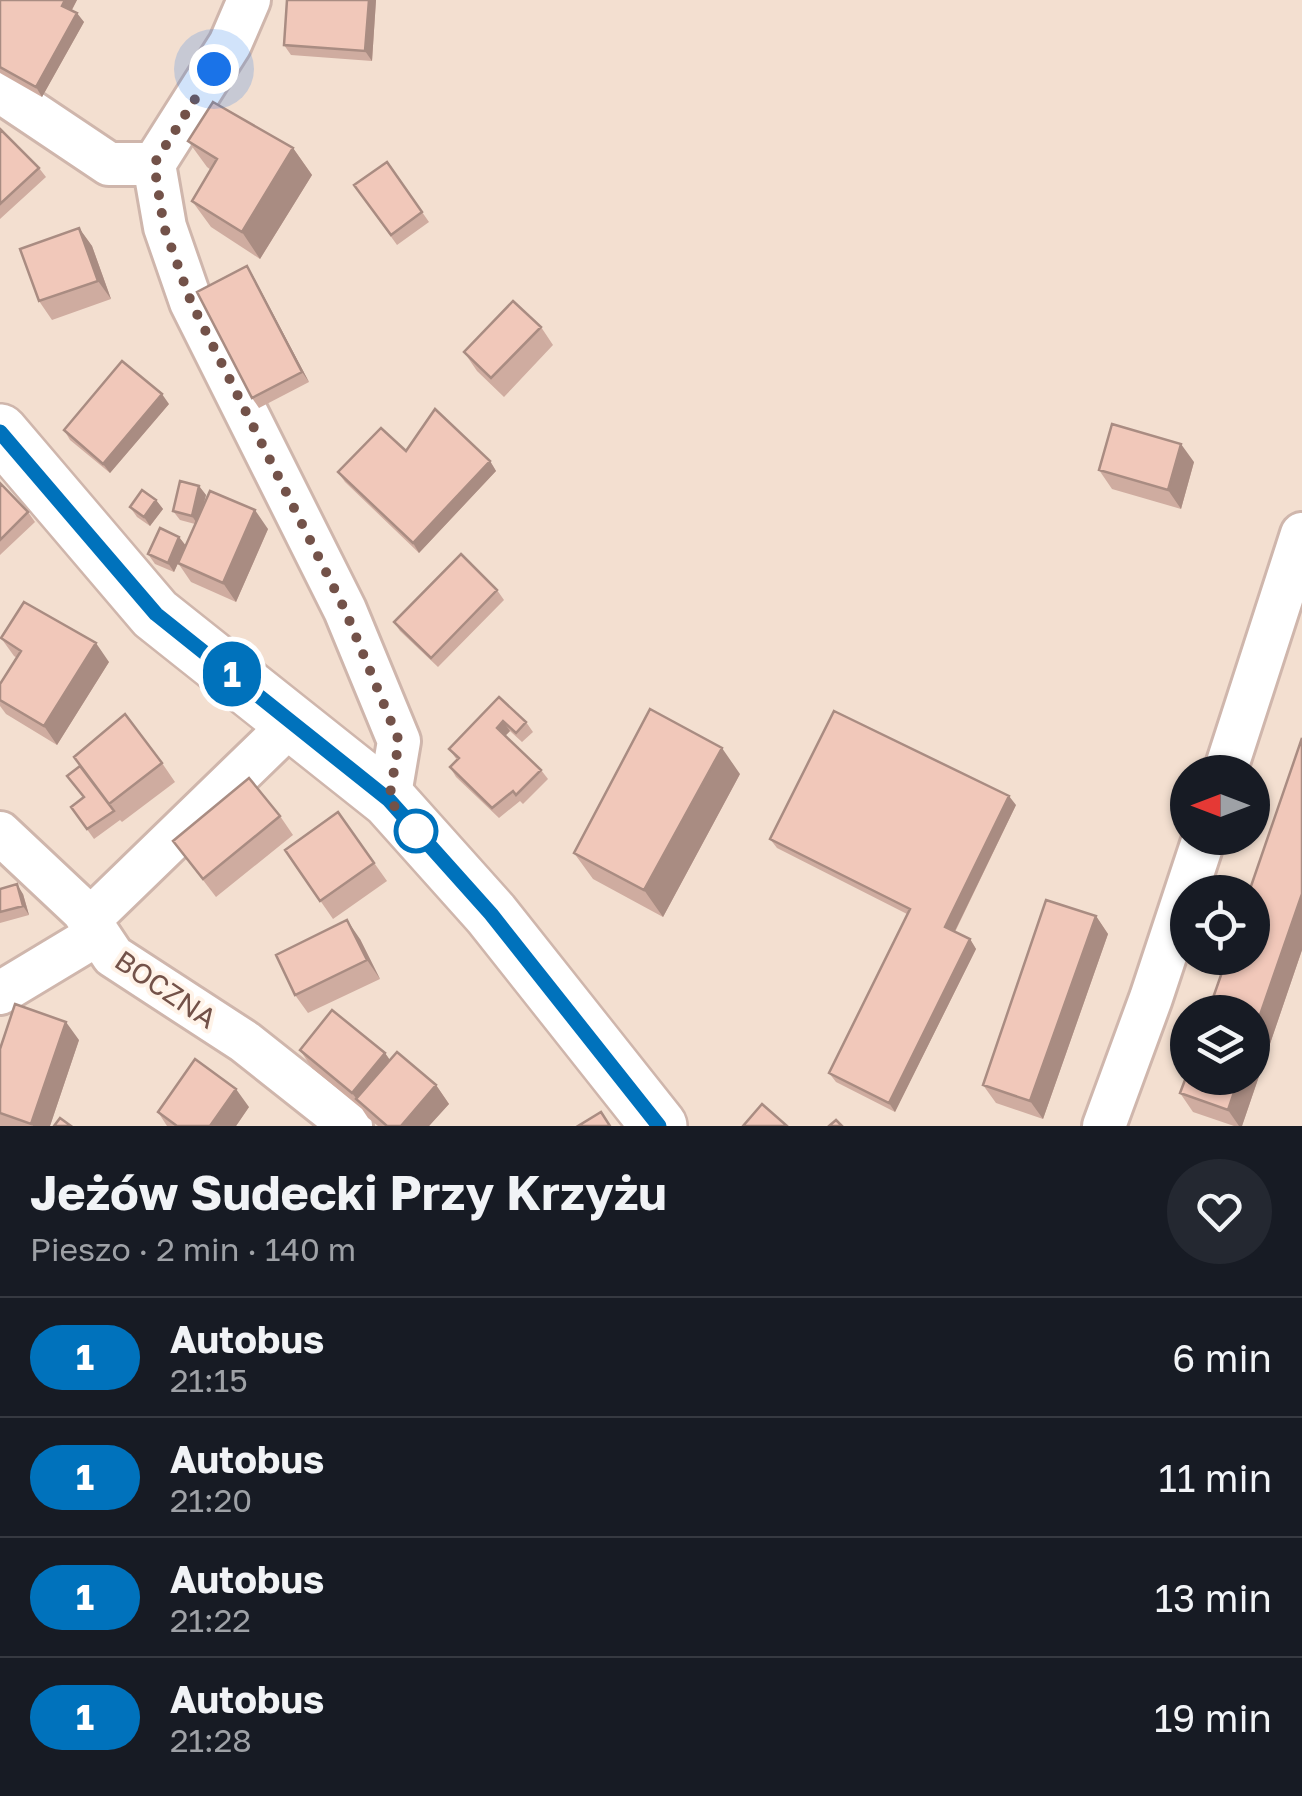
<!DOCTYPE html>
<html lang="pl">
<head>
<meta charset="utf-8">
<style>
	body { margin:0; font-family:"Golos Text",sans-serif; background:#242831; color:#f1f3f6; height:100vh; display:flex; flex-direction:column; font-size:38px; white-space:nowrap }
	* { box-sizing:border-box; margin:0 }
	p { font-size:32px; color:#9ea1a6 }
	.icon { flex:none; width:55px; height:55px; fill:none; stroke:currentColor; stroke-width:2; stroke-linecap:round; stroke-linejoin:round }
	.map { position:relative; height:1126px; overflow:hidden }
	.side { display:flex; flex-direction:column; background:#171b24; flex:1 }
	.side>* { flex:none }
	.badge { padding:0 20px; border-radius:32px; font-size:35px; line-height:65px }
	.needle { width:65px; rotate:270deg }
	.controls { position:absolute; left:1170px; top:755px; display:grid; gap:20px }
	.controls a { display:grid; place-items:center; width:100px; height:100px; border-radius:50%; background:#171b24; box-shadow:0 2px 8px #0004; font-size:50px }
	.you { position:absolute; width:50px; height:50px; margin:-25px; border:8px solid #fff; border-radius:50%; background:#1a73e8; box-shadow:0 0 0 15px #1a73e833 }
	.map>.badge { position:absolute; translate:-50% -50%; box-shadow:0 0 0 5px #fff }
	.round { display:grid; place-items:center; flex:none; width:105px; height:105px; border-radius:52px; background:#242831 }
	.headline { display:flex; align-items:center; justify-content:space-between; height:170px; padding:0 30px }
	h1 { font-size:48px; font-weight:700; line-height:75px }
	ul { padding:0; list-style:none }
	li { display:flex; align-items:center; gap:30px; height:120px; padding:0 30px; border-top:2px solid #363941 }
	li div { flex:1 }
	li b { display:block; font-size:38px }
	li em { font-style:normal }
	li .badge { min-width:110px; font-weight:700; text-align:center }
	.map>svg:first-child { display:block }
</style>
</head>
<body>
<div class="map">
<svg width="1302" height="1126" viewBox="0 0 1302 1126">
	<rect width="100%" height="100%" fill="#fceee2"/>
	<path fill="#f3dfd0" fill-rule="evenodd" d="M0,0h1302v1126h-1302zM1188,772h64v66h-64zM1188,892h64v66h-64zM1188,1012h64v66h-64z"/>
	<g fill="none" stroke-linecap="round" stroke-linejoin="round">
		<g stroke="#cfb6ac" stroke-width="48">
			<path id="minor" d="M0,91l109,73h45
				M154,164l11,63 26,75 154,308 54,131 -10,59
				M154,164l76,-120 19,-44
				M1225,772l77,-238
				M0,833l83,78 30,45 132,86 106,84
				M89,920l203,-197
				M0,993l98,-59
				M1104,1126l47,-128 53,-160"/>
		</g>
		<g stroke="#cfb6ac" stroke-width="60">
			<path id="tertiary" d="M0,432l155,182 234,186 102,114 168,212"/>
		</g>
		<use href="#minor" stroke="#fff" stroke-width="42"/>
		<use href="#tertiary" stroke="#fff" stroke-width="55"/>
	</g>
	<path fill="#cfaca0" d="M0,0h77l-5,10 12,12 -42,75 -42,-24z
		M287,0h89l-4,61 -81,-6 -7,-10z
		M0,129l39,39 7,9 -46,42z
		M188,141l105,7 19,27 -52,84 -49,-32 -19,-26 19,-31 -4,-3z
		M387,162l42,60 -32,23 -43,-60z
		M79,228l13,18 19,53 -59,21 -13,-19z
		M247,266l6,10 56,106 -50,26 -7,-10z
		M541,327l12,18 -49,52 -27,-26 -13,-19z
		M169,404l-59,69 -40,-33 -6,-10z
		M406,451l84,10 6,10 -77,82 -74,-71 -7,-10z
		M1194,462l-13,47 -69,-20 -13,-19z
		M0,483l28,29 7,10 -35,33z
		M199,486l7,9 -3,11 65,23 -32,73 -45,-20 -13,-19 -4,9 -19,-8 -7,-10 31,-17 7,9 9,-22 -15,-4 -7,-9z
		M156,500l7,9 -13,17 -13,-9 -7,-10z
		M497,590l7,10 -66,67 -38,-36 -6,-9z
		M1,638l108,24 -52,83 -51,-31 -6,-8v-22l17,-26 -3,-2z
		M499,697l27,25 7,10 -11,10 -12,-11 -5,5 36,34 7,9 -25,25 -3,-3 -21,17 -43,-41 -6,-10 7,-7 -8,-11z
		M1302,738v212l-60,176h-8l-41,-14 -13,-19z
		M162,763l13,19 -53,40 -2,-2 -26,19 -23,-32 13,-10 -17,-21 13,-10z
		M740,774l-77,143 -70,-38 -19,-26z
		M1016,805l-61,127 15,7 6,10 -81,163 -59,-30 -7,-9 78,-159 -130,-66 -7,-9z
		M338,812l49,69 -54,38 -48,-69z
		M280,816l13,19 -77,62 -43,-56z
		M0,889l23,5 6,21 -29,8z
		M1096,916l12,18 -65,185 -47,-16 -13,-18z
		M360,939l20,40 -72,34 -13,-18z
		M79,1040l-29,86h-50v-77z
		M300,1050l85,3 5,7 46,25 13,19 -20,22h-51l-10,-8 -6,-9 -50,-41z
		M249,1107l-13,19h-69l-9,-14z"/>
	<path fill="#a98c82" d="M65,0h12l-8,15 -7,-9z
		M369,0h7l-4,61 -7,-10z
		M77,13l7,9 -42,75 -6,-10z
		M293,148l19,27 -52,84 -18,-27z
		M79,228l13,18 19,53 -13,-18z
		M247,266l6,10 56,106 -7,-10z
		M162,394l7,10 -59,69 -7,-9z
		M1181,444l13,18 -13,47 -13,-19z
		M490,461l6,10 -77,82 -6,-10z
		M199,486l7,9 -8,30 -6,-9z
		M156,500l7,9 -13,17 -6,-9z
		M255,510l13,19 -32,73 -13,-19z
		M179,537l7,9 -12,26 -6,-9z
		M96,643l13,19 -52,83 -13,-19z
		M503,721l7,10 -6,6 -7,-9z
		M722,748l18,26 -77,143 -19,-27z
		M1009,796l7,9 -64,132 -7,-10z
		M17,884l6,10 6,21 -6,-9z
		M1302,894v56l-60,176h-3l-11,-16 11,-32h13v-40z
		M1096,916l12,18 -65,185 -13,-18z
		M347,920l13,19 20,40 -13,-19z
		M970,939l6,10 -81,163 -6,-9z
		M66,1022l13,18 -29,86h-17l-2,-2z
		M385,1053l13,19 -39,30 -7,-9z
		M436,1085l13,19 -20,22h-28z
		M236,1089l13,18 -13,19h-26z"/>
	<path fill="#f1c8ba" stroke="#a98c82" stroke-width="2.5" d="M0,0h65l-3,6 15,7 -41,74 -36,-20z
		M287,0h82l-4,51 -81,-6z
		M213,102l80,46 -51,84 -50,-31 25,-42 -29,-18z
		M0,129l39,39 -39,36z
		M387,162l35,50 -31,23 -37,-50z
		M79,228l19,53 -59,20 -19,-52z
		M247,266l55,106 -50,26 -55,-106z
		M513,301l28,26 -50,51 -27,-26z
		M122,361l40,33 -59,70 -39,-34z
		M435,409l55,52 -77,82 -75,-71 43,-44 25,23z
		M1112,424l69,20 -13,46 -69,-20z
		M180,481l19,5 -7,30 -19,-5z
		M0,483l28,29 -28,28z
		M142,490l14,10 -12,17 -14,-10z
		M210,491l45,19 -32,73 -45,-20z
		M160,528l19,9 -11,26 -20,-9z
		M461,554l36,36 -66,68 -37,-36z
		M24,602l72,41 -52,83 -44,-26v-16l21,-33 -20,-13z
		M499,697l27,25 -10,11 -13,-12 -6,7 44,42 -25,25 -3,-4 -21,17 -42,-41 9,-9 -10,-9z
		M650,709l72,39 -78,142 -70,-37z
		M834,711l175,85 -64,131 25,12 -81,164 -60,-30 81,-164 -140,-70z
		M125,714l37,49 -53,41 -35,-47z
		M1302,738v156l-50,144v-26h-44l19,-54h25v-66h-3z
		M80,766l34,45 -27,18 -16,-22 13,-10 -17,-21z
		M249,778l31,38 -77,63 -30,-38z
		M338,812l36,51 -54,38 -35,-51z
		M17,884l6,22 -23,6v-23z
		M1046,900l50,16 -66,185 -47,-16z
		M347,920l20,40 -72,35 -19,-40z
		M15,1004l51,18 -35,102 -31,-11v-64z
		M332,1010l53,43 -33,40 -52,-43z
		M397,1052l39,33 -35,41h-14l-31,-27z
		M195,1059l41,30 -26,37h-33l-19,-14z
		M1188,1072v6h51l-11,32 -48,-17z
		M762,1104l25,22h-44z
		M601,1112l9,14h-32z
		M60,1118l11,8h-17z
		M836,1120l6,6h-13z"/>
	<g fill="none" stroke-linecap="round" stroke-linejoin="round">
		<g stroke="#fff" stroke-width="22">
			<path id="line" d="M0,432l156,182 233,186 102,114 168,212"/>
		</g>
		<use href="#line" stroke="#0072bc" stroke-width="15"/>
		<path stroke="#735249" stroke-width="10" stroke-dasharray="0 18" d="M214,69l-60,95 10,63 27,75 154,308 54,131 -10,59 27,31"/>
	</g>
	<circle fill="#fff" stroke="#0072bc" stroke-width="5" cx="416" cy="831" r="20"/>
	<g text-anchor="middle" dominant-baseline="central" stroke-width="8" stroke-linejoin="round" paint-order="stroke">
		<g font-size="28" fill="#735249" stroke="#fff3e8">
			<text transform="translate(166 989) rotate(34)">BOCZNA</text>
		</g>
	</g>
</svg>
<div class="controls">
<a><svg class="needle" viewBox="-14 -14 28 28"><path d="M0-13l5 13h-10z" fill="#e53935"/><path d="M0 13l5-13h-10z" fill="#9ea1a6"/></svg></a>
<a><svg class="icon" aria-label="locate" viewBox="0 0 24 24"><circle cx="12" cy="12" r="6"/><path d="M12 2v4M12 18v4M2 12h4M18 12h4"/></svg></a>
<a><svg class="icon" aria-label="layers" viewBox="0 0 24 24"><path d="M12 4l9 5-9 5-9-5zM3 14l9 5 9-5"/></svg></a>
</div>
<div class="you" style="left:214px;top:69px"></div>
<b class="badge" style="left:232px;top:674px;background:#0072bc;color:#fff">1</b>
</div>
<section class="side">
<div class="headline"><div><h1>Jeżów Sudecki Przy Krzyżu</h1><p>Pieszo · 2 min · 140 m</p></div><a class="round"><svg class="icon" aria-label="heart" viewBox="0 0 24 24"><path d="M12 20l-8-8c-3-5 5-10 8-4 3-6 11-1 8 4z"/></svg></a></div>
<ul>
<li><span class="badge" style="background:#0072bc;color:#fff">1</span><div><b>Autobus</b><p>21:15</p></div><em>6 min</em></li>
<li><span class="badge" style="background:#0072bc;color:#fff">1</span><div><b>Autobus</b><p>21:20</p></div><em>11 min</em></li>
<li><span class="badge" style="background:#0072bc;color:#fff">1</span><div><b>Autobus</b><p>21:22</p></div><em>13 min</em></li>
<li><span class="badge" style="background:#0072bc;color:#fff">1</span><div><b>Autobus</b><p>21:28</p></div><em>19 min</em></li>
</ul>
</section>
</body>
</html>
